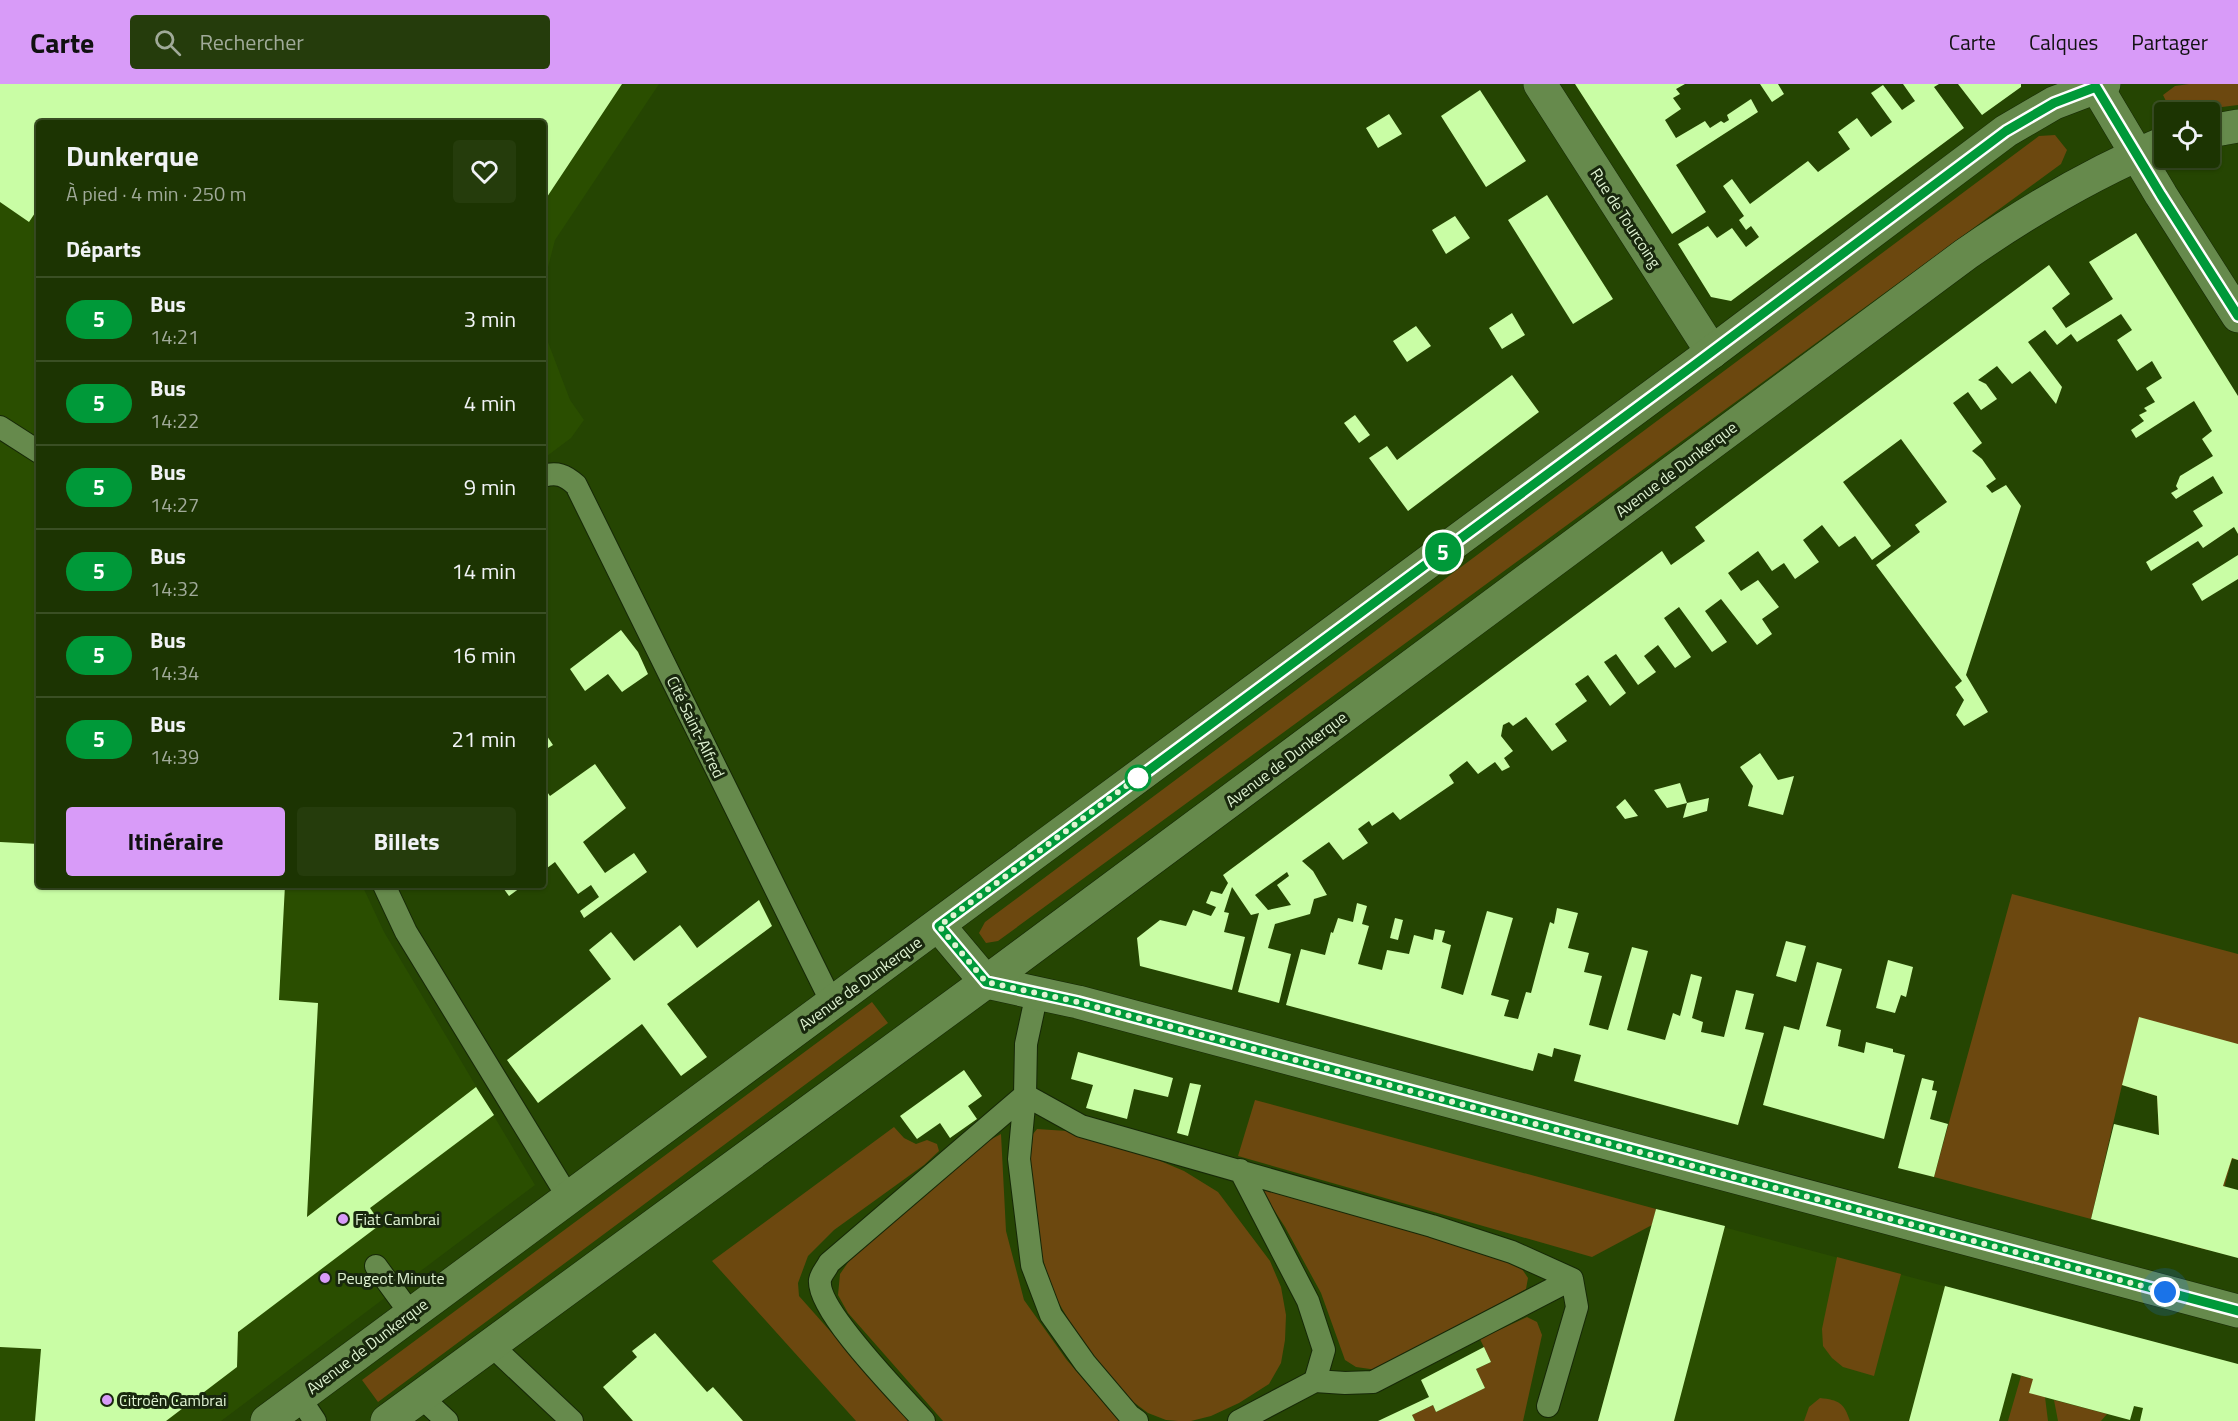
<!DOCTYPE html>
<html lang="fr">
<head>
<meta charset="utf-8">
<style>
	body { margin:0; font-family:"Titillium Web",sans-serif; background:#253c0c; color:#f1f3f6; height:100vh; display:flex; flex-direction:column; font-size:22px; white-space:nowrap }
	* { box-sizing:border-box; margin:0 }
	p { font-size:20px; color:#a0aa99 }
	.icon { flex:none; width:33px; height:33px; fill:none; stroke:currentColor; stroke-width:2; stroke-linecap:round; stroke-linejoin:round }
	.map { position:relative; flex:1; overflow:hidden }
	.panel { position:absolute; left:36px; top:36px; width:510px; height:768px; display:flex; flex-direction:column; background:#1c3402; border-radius:6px; box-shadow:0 2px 4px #0004,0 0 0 2px #3a4f24 }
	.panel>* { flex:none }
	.badge { padding:0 12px; border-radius:20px; font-size:21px; line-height:39px }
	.fabs { position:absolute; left:2154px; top:18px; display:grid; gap:12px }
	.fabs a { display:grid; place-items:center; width:66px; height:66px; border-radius:6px; background:#1c3402; box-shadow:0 2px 4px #0004,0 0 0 2px #3a4f24; font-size:30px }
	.you { position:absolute; width:30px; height:30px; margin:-15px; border:4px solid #fff; border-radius:50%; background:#1a73e8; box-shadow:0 0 0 9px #1a73e833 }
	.map>.badge { position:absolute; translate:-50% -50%; box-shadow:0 0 0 3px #fff }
	h2 { padding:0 30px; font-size:22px; line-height:54px }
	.round { display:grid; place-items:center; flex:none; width:63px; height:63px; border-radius:6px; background:#253c0c }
	.summary { display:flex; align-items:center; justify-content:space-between; height:102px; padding:0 30px }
	h1 { font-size:28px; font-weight:700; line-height:45px }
	.cta { display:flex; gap:12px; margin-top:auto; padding:12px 30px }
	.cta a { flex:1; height:69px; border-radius:6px; background:#d89bf8; color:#111; font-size:24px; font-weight:700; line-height:69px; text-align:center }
	.cta a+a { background:#253c0c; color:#f1f3f6 }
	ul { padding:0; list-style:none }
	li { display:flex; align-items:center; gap:18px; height:84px; padding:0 30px; border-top:2px solid #3a4f24 }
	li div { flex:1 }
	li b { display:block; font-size:22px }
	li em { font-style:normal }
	li .badge { min-width:66px; font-weight:700; text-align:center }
	header { display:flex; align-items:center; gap:36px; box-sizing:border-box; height:84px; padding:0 30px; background:#d89bf8; color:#111 }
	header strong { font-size:28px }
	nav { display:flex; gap:33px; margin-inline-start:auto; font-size:21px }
	.search { width:420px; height:54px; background:#253c0c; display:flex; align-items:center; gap:15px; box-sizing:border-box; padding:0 21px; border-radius:6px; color:#a0aa99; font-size:22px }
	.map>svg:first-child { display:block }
</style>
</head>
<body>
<header>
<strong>Carte</strong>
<div class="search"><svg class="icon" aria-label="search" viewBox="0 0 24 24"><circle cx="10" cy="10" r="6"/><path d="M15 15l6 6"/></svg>Rechercher</div>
<nav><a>Carte</a><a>Calques</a><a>Partager</a></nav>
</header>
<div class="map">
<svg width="2238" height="1337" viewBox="0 0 2238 1337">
	<rect width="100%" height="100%" fill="#254502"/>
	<path fill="#2a4e00" d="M0,0h659l-104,156 -10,39 -2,36v-192h-504v762h323l22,47 151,253 -314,236h-221z
		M543,245l27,71 14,20 -13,18 -28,21z
		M1656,1125l329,88 253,124h-640z"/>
	<path fill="#6c480f" d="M2189,0h49v21l-56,7 -12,-3 -7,-14 12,-9z
		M2055,51l12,15 -6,14 -1063,777 -12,2 -7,-10 6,-11 1054,-786z
		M2012,810l226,60v206l-6,-1 -25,91 -72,-20 24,-95 -2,-39 -35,-11 -31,134 -157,-42z
		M872,918l16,21 -510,379 -16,-22z
		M1255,1016l401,109 -4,16 -60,32 -354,-101z
		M894,1043l10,11 12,6 11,-4 10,4 2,7 -15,14 -90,65 -26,26 -10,27 1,13 111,125h-54l-144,-160z
		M1037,1045l30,2 84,26 33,14 34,21 52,69 11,26 5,28 -1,25 -4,23 -12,21 -30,19 -28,13 -20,5h-13l-12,-1 -18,-7 -20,-15 -17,-18 -40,-56 -18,-31 -12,-40 -11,-89 3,-30z
		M1001,1050l5,97 18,69 42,59 53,62h-176l-95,-108 -10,-18 2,-21 9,-13 124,-112z
		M1256,1098l264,84 8,12 -2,11 -149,81 -21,-3 -11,-7 -24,-67 -36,-66z
		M1837,1173l64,17 -27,102 -31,-9 -11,-9 -9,-12 -1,-17z
		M1527,1233l10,5 5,13 -19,86h-108l-3,-6 21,-10 3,7 49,-24 -9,-19 15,-7 -11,-23z
		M2021,1292l12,3 12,18 3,24h-40z
		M1820,1314c19,2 24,5 30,23h-46l5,-14z
		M2054,1316l53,14 -6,7h-43z"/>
	<path fill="#c9fda5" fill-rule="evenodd" d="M0,0h622l-79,119v-80h-504v84l-10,15 -29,-20z
		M1575,0h110l-9,5 4,5 -7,4 8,11 -16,11 11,18 29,-17 5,7 11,-7 3,2 5,-3 -2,-5 24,-16 7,13 -82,53 30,47 -34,22z
		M1760,0h18l6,10 -12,8z
		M1903,0h36l-5,3 30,41 -233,173 -20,-4 -33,-53 30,-18 9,12 15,-10 14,19 13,-10 -8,-11 -5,4 -7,-10 5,-4 -21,-30 9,-7 18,25 58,-43 10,11 32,-23 -12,-17 19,-14 14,19 21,-15 -21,-29 12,-8 19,25 13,-9z
		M1958,0h63v3l-39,28z
		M1480,6l46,71 -40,26 -45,-71z
		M1389,30l13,20 -24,14 -12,-20z
		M1547,111l66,104 -40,25 -65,-104z
		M1455,132l15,22 -24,16 -14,-24z
		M2136,149l102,163v138l-4,-7 -31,21 -5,-7 -47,30 -5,-9 57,-36 -10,-15 30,-18 -10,-17 -37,23 -5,-6 7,-4 -2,-3 4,-10 33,-20 -11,-17 10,-8 -18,-30 -58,37 -5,-8 13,-9 -5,-6 8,-4 -3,-3 11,-6 -9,-14 16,-10 -10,-17 -15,10 -20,-31 15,-10 -11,-16 -44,28 -6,-8 -14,11 -12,-15 -17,12 34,45 -6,17 -26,-33 -18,13 -15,-18 -19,14 8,4 11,15 -16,11 -13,-18 -15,11 29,40 -10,8 10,8 14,20 -10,7 6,7 14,-8 15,21 -55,169 22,37 -24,14 -8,-11 8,-15 -9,-13 7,-6 -86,-116 44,-33 -5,-7 32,-23 -46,-63 -58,43 48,64 -19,14 -17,-24 -16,11 -17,-22 -19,15 16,22 -24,17 -11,-16 -12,8 -14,-20 -30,22 13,18 17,-11 21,27 -17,12 10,15 -15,11 -36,-46 -16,12 22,31 -15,10 -33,-45 -15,11 27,39 -16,11 -17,-23 -14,11 12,16 -18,13 -22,-31 -12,8 22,31 -16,13 -22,-31 -13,9 12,17 -32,23 12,17 -15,10 -26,-34 -13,9 -4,-4 -6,3 -2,11 12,15 -9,7 6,9 -8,4 -7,-9 -17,12 -11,-13 -18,14 5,8 -54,37 -7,-8 -21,14 -3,-5 -11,8 10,14 -25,17 -14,-18 -27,19 11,10 14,24 -13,4 -4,15 -35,10 -7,24 23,6 -12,49 -41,-11 21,-79 -8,2 -19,-28 -8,25 5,1 -5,19 21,5 -13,53 -92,-24 -3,-28 23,-18 26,6 7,-16 18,6 5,-9 -10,-4 5,-12 11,3 6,-11 -5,-8 439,-324 9,14 34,-24 -10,-14 354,-262 21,29 -18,14 14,20 47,-29 -24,-37zM1287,788l2,4 -12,9 14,20 -23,5 -13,-15z
		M1512,229l13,22 -23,14 -13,-21z
		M1416,242l15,20 -24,16 -14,-21z
		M1512,291l27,37 -131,99 -39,-53 18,-12 10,14z
		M1355,331l15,20 -11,8 -15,-20z
		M2238,471v24l-36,22 -10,-17z
		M621,546l17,22 10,22 -26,18 -14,-18 -23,17 -15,-22z
		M543,646l10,15 -10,6z
		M1760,669l18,27 16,-4 -11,39 -35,-9 5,-20 -13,-19z
		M595,680l31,44 -43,34 22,31 29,-20 13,19 -63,46 -4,-7 19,-14 -8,-12 -13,9 -23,-32 -12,9v-85l7,10z
		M1680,699l7,20 -20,5 -13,-18z
		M1709,714l-2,13 -24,7 4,-15z
		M1625,715l13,17 -13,3 -9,-12z
		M0,758l39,2v41h246l-6,115 39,3 -11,214 169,-130 18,28 -124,93 11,16 -143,108 -1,35 -71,54h-131l6,-72 -41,-2z
		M501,801h23l-15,11z
		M759,816l13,26 -105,78 40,53 -26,19 -39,-52 -104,79 -31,-43 104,-81 -22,-29 22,-18 23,29 46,-36 17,23z
		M1357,819l10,3 -5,18 7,2 -11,38 24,6 5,-20 22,4 5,-19 19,5 2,-11 10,2 -3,11 9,3 -10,43 22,7 24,-84 26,7 -22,77 18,5 -5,16 14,3 8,-27 5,1 19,-71 4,2 3,-16 21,5 -10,35 21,5 -5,19 18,4 -13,49 19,5 24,-83 16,4 -21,79 38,10 8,-27 7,3 11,-42 11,3 -10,41 11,4 -2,10 23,5 12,-47 18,4 -9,35 19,4 -26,92 -164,-44 7,-26 -27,-7 -2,9 -14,-4 -5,18 -247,-66 15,-56 24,6 6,-23 2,1 5,-15 15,4z
		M1395,834l8,2 -5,20 -8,-2z
		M1786,857l20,5 -10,36 -20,-6z
		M1888,876l25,7 -7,30 -5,-2 -6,18 -19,-5z
		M1817,878l25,7 -16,57 15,4 -3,16 26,7 2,-11 27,7v3l12,3 -21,84 -121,-34 21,-79 15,4z
		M2139,933l99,27v116l-6,-2 -9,28 15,4v68l-147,-39 23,-95 45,11 -2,-39 -35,-11z
		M1078,968l95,26 -5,19 -34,-8 -7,30 -41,-11 7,-23 -22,-6z
		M964,986l18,26 -14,10 9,13 -27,19 -10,-15 -23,16 -17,-23z
		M1922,994l12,3 -2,9 5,1 -7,28 18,5 -14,53 -36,-9z
		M1190,999l11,2 -13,51 -11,-3z
		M1656,1125l69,17 -51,195h-76z
		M1945,1202l293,78v57h-98l3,-13 -9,-2 -4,14 -101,-27 4,-14 -21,-6 -13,48h-90z
		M655,1249l52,59 6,-5 30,34h-110l-30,-34 34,-30 -5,-6z
		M1484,1263l7,15 -15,7 9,19 -49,24 -3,-7 -21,10 3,6h-37l51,-24 -8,-17z"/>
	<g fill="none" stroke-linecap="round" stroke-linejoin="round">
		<g stroke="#162807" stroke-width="24">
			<path id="service" d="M0,343l39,25
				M543,392c14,-4 22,-1 33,9l256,518
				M384,801l22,47 162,265
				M376,1182l35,48
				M491,1261l81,76
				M1315,1297l30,2 28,-1 199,-103
				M420,1312l27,25
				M299,1313l16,24
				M924,1337c-22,-25 -108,-111 -104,-141 1,-6 7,-12 9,-17l196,-168 1,-51 11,-51
				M1137,1337l-7,-5 -45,-53 -34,-48 -19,-50 -13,-106 6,-64 56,31 351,100 80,26 60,27 5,28 -29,99
				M1239,1337l76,-40 9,-31 -16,-49 -68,-131"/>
		</g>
		<g stroke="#162807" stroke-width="34">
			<path id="minor" d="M1540,0l172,268
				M2095,0l66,111 77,121
				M939,842l47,56 92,20 1160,309"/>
		</g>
		<g stroke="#162807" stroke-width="34">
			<path id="secondary" d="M2210,47l28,-5
				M267,1337l1445,-1069 294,-221 48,-28 50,-19
				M387,1337l599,-439 980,-728c62,-43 128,-82 198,-111"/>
		</g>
		<use href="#service" stroke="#668a4c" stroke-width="22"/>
		<use href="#minor" stroke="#668a4c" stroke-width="33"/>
		<use href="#secondary" stroke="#668a4c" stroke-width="33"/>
	</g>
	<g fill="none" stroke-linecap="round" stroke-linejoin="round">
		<g stroke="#fff" stroke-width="14">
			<path id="line" d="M2238,232l-77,-121 -65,-108 -42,16 -48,28 -313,235 -754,560 47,56 92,20 1160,309"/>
		</g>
		<use href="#line" stroke="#009939" stroke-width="9"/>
		<path stroke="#dff3d2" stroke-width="6" stroke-dasharray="0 10.8" d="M1138,694l7,-6 -206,154 47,56 92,20 1087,290"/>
	</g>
	<circle fill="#fff" stroke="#009939" stroke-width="3" cx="1138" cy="694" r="12"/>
	<g fill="#d89bf8" stroke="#18270d" stroke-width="2">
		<circle cx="343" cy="1135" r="6"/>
		<circle cx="325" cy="1194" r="6"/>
		<circle cx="107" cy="1316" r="6"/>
	</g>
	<g text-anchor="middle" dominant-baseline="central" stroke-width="6" stroke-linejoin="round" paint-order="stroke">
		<g font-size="16" fill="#dff3d2" stroke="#18270d">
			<text transform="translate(1626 134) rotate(57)">Rue de Tourcoing</text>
			<text transform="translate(1676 385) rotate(-37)">Avenue de Dunkerque</text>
			<text transform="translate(696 643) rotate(64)">Cité Saint-Alfred</text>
			<text transform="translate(1286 675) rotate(-37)">Avenue de Dunkerque</text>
			<text transform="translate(860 899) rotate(-36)">Avenue de Dunkerque</text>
			<text transform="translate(367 1262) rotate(-37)">Avenue de Dunkerque</text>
		</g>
		<g font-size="16" fill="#dff3d2" stroke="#18270d" text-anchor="start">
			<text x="355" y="1135">Fiat Cambrai</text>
			<text x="337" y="1194">Peugeot Minute</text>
			<text x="119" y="1316">Citroën Cambrai</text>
		</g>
	</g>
</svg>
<div class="fabs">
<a><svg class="icon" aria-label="locate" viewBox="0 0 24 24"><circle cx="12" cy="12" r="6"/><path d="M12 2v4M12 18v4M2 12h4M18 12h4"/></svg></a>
</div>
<div class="you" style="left:2165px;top:1208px"></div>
<b class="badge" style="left:1443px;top:468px;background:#009939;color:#fff">5</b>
<section class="panel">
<div class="summary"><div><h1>Dunkerque</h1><p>À pied · 4 min · 250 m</p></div><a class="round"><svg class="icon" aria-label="heart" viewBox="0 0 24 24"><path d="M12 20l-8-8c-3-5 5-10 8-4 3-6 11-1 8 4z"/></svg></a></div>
<h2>Départs</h2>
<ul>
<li><span class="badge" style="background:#009939;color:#fff">5</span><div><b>Bus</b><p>14:21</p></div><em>3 min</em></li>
<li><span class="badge" style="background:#009939;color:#fff">5</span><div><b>Bus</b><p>14:22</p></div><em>4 min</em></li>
<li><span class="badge" style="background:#009939;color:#fff">5</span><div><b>Bus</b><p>14:27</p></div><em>9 min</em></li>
<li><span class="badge" style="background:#009939;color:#fff">5</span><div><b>Bus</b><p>14:32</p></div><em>14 min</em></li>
<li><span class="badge" style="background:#009939;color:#fff">5</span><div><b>Bus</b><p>14:34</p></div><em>16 min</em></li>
<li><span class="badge" style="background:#009939;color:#fff">5</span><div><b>Bus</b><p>14:39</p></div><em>21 min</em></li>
</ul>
<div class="cta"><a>Itinéraire</a><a>Billets</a></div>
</section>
</div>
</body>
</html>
